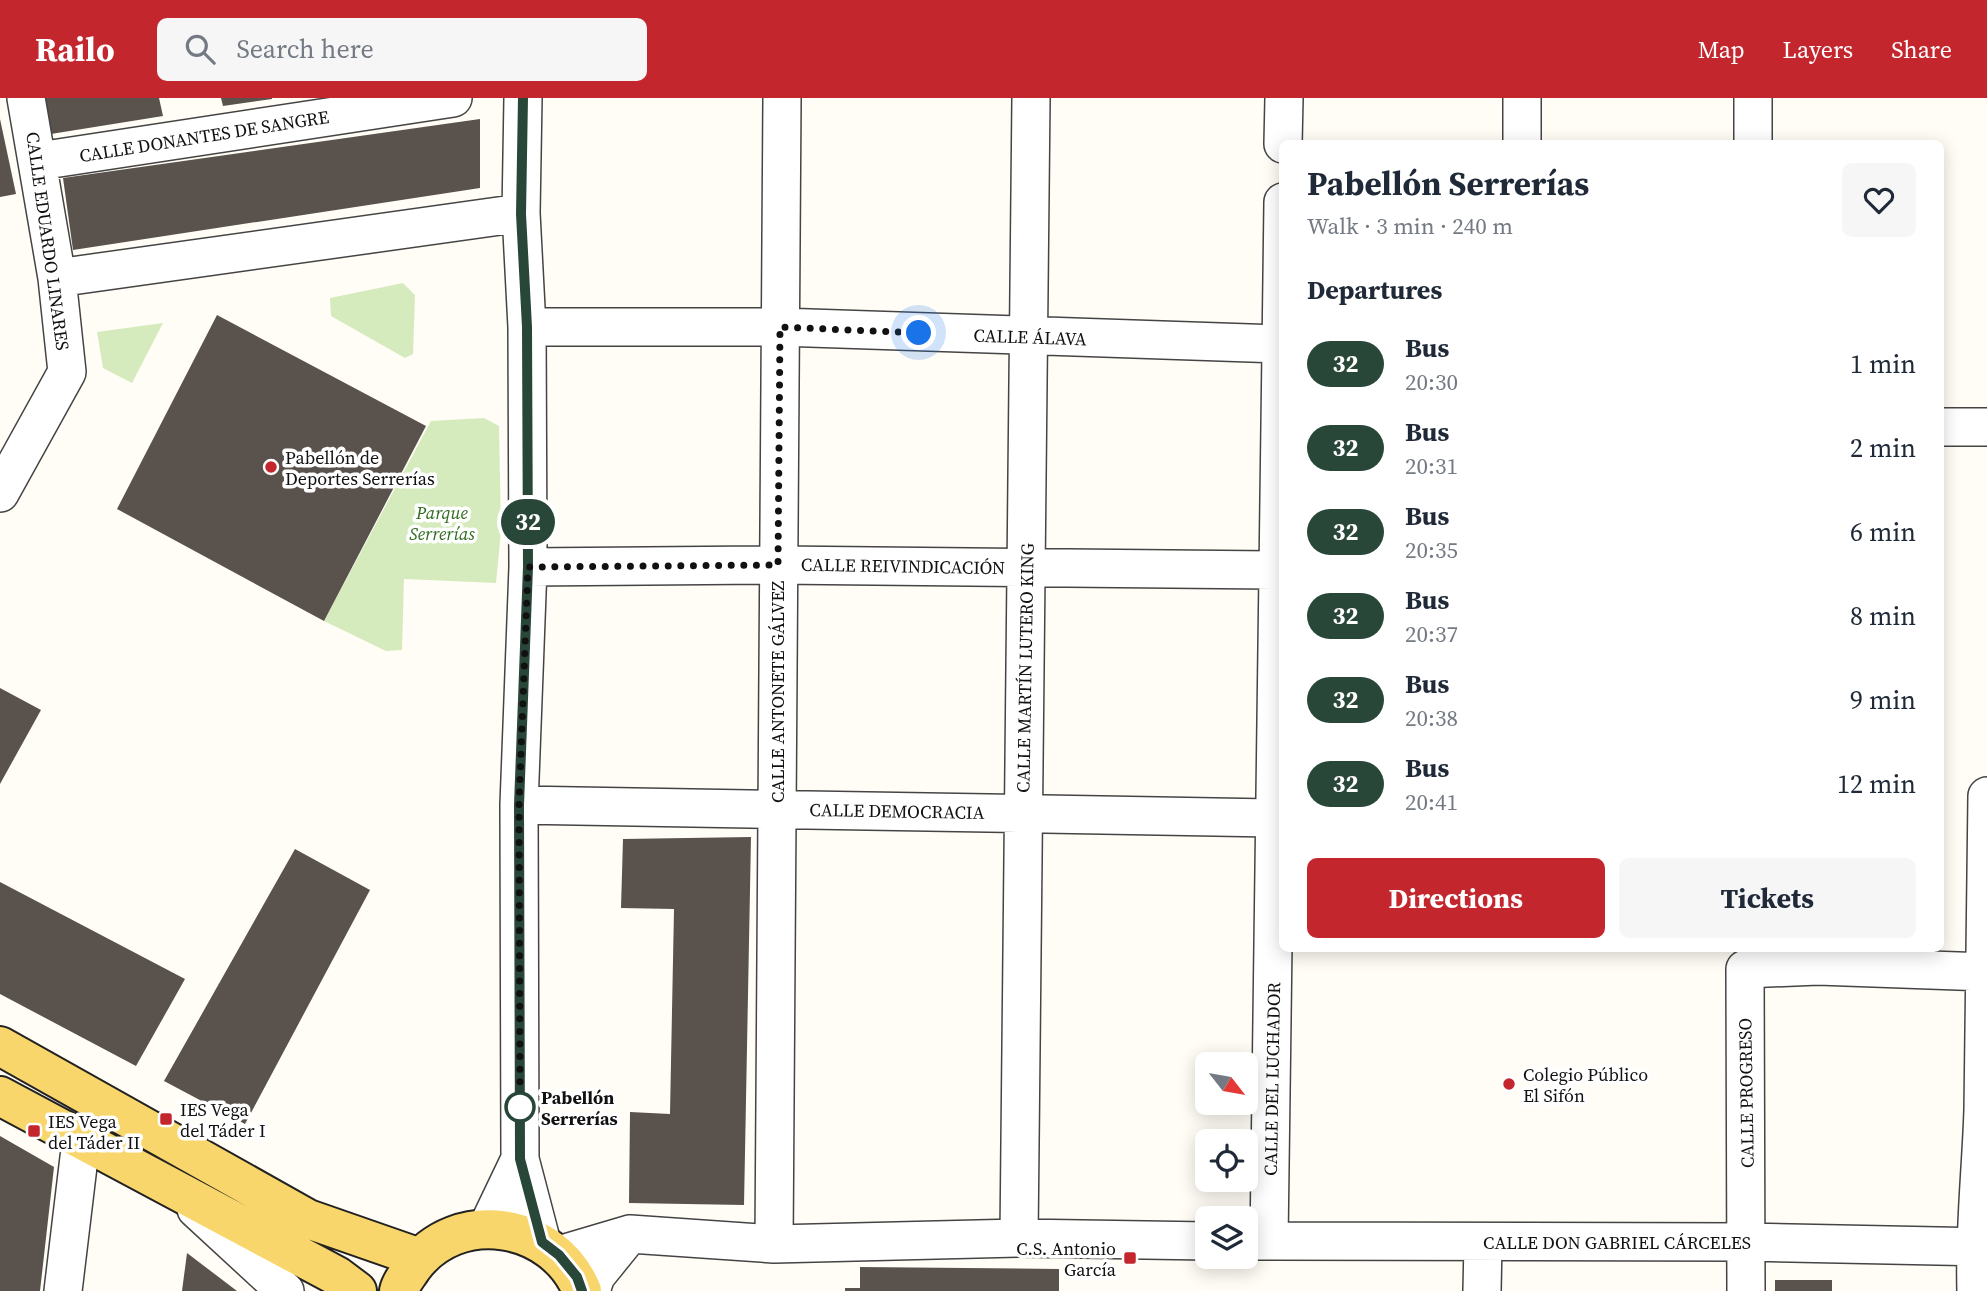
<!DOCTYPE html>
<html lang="en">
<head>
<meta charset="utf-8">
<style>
	body { margin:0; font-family:"Source Serif 4",serif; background:#f6f6f7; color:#1f2937; height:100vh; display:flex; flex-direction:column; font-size:26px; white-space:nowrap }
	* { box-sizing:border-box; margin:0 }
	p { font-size:23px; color:#747a83 }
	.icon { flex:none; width:38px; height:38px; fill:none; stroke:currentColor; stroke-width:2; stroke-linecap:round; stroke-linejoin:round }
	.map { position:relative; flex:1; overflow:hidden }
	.details { position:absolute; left:1279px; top:42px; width:665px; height:812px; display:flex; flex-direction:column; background:#fff; border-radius:10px; box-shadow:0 4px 18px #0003 }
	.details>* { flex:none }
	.badge { padding:0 14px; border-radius:23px; font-size:24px; line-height:46px }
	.needle { width:46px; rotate:121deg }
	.controls { position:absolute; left:1195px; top:954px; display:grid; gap:14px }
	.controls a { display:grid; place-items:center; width:63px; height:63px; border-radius:10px; background:#fff; box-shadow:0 4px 18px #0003; font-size:35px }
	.you { position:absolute; width:35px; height:35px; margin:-18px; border:5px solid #fff; border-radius:50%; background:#1a73e8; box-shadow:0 0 0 10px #1a73e833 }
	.map>.badge { position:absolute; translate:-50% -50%; box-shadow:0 0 0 4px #fff }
	h2 { padding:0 28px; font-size:26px; line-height:63px }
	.round { display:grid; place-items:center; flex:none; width:74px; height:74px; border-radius:10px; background:#f6f6f7 }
	.headline { display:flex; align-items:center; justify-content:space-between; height:119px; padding:0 28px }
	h1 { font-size:33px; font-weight:700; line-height:52px }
	.button { display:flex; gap:14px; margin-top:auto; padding:14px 28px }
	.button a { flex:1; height:80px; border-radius:10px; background:#c4262e; color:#fff; font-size:28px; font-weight:700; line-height:80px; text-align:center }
	.button a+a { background:#f6f6f7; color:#1f2937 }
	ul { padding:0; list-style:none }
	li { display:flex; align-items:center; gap:21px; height:84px; padding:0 28px }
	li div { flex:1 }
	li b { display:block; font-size:26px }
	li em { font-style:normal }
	li .badge { min-width:77px; font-weight:700; text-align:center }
	header { display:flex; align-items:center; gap:42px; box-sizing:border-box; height:98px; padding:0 35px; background:#c4262e; color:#fff }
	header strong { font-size:33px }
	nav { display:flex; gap:38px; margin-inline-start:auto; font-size:24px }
	.search { width:490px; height:63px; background:#f6f6f7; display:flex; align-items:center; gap:18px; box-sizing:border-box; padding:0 24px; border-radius:10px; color:#747a83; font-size:26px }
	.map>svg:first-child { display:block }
</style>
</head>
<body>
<header>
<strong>Railo</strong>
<div class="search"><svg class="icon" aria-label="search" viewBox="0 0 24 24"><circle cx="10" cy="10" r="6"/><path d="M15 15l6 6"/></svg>Search here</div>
<nav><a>Map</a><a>Layers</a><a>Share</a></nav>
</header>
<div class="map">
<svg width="1987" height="1193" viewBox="0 0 1987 1193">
	<rect width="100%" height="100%" fill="#fffdf5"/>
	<path fill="#d5ebbd" d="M403,185l12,12 -2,59 -8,4 -74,-42 -1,-18z
		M163,225l-31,60 -29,-15 -6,-36z
		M484,320l15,8 2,105 -5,52 -92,-4 -2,71 -16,1 -62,-30 107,-200z"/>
	<path fill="#5a524d" d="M45,0h114l4,18 -112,18z
		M221,0h51v1l-49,7z
		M0,21l16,75 -16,3z
		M480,21v69l-407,62 -10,-72z
		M217,217l209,111 -102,195 -207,-112z
		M0,590l41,22 -41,74z
		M751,739l-7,368 -115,-2 1,-91 40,2 4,-205 -53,-1 2,-69z
		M295,751l75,41 -125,234 -81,-43z
		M0,784l185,97 -49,87 -136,-72z
		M0,1038l54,31 -14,124h-40z
		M187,1155l50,38h-55z
		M860,1169l199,2v22h-214v-3h15z
		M1775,1182h57v11h-57z"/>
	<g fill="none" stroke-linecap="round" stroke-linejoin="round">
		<g stroke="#444" stroke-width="40">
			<path id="minor" d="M523,0l-2,115 6,114 1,240 -9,238 1,354 22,84
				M1283,46l1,-46
				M1522,46v-46
				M1753,46v-46
				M39,63l414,-63
				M57,180l464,-65
				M527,229h253l501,17
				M1941,329h46
				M0,395l67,-121 -10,-94 -31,-180
				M528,469l250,-2 500,5
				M519,707l756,13
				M196,1111l89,82
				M487,1130l33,-69
				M1019,1140l12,-1140
				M1247,1143l501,1 239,5
				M1269,1143l14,-1039
				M774,1146l8,-1146
				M559,1157l71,-21 144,10 245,-6 189,3
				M63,1193l18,-150
				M591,1193l5,-15 34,-42
				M1482,1193l1,-48
				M1746,1193l-1,-322 73,-3 168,6
				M1976,1193c-2,-60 5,-120 7,-181 2,-104 2,-209 4,-314"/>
		</g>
		<g stroke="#222" stroke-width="42">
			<path id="major" d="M0,948l308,173 112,39
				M0,998l337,180 20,15
				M399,1193c2,-9 8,-15 13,-23 45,-62 142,-46 170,23"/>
		</g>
		<use href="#minor" stroke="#fff" stroke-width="37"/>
		<use href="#major" stroke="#f9d66b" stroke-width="38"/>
	</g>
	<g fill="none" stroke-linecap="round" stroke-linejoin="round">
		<g stroke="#fff" stroke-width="16">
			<path id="line" d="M523,0l-2,116 6,113 1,240 -9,238 1,354 22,83 17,13 18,22 5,14"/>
		</g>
		<use href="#line" stroke="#294738" stroke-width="10"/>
		<path stroke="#111" stroke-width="7" stroke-dasharray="0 12.6" d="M520,1009l-1,-302 9,-238 250,-2 2,-238 139,6"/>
	</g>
	<g fill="#c4262e" stroke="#fff" stroke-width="2.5">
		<circle cx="271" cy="369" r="7"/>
		<circle cx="1509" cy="986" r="7"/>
		<rect x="159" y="1014" width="14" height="14" rx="3.5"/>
		<rect x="27" y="1026" width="14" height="14" rx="3.5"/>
		<rect x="1123" y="1153" width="14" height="14" rx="3.5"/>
	</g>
	<circle fill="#fff" stroke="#294738" stroke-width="3.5" cx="520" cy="1009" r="14"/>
	<g text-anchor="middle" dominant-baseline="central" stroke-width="7" stroke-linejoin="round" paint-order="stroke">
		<g font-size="18" fill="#111" stroke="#fff">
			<text transform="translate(204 38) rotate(-9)">CALLE DONANTES DE SANGRE</text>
			<text transform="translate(48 143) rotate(82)">CALLE EDUARDO LINARES</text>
			<text transform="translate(1030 239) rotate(2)">CALLE ÁLAVA</text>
			<text transform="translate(903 468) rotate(1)">CALLE REIVINDICACIÓN</text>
			<text transform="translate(1025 570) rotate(-89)">CALLE MARTÍN LUTERO KING</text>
			<text transform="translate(777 594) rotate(-90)">CALLE ANTONETE GÁLVEZ</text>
			<text transform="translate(897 713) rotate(1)">CALLE DEMOCRACIA</text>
			<text transform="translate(1272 981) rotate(-89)">CALLE DEL LUCHADOR</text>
			<text transform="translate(1746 995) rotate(-91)">CALLE PROGRESO</text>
			<text x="1617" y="1144">CALLE DON GABRIEL CÁRCELES</text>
		</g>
		<g font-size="18" fill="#111" stroke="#fff" text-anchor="start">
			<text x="285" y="359">Pabellón de<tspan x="285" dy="21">Deportes Serrerías</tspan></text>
			<text x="1523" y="976">Colegio Público<tspan x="1523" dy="21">El Sifón</tspan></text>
			<text x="180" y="1011">IES Vega<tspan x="180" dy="21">del Táder I</tspan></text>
			<text x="48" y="1023">IES Vega<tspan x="48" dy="21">del Táder II</tspan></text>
			<text x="1116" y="1150" text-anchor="end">C.S. Antonio<tspan x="1116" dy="21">García</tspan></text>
		</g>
		<g font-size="18" font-style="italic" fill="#2f6b1f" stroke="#fff">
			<text x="442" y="414">Parque<tspan x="442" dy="21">Serrerías</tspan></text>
		</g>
		<g font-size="18" font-weight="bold" fill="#111" stroke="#fff" text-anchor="start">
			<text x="541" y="999">Pabellón<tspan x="541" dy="21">Serrerías</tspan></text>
		</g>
	</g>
</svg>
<div class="controls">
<a><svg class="needle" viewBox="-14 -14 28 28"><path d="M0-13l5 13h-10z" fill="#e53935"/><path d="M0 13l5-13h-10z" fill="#747a83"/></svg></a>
<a><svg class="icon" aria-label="locate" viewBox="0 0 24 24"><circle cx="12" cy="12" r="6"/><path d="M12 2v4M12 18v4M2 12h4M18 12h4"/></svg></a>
<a><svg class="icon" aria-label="layers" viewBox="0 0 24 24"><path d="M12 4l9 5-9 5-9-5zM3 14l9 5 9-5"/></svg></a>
</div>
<div class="you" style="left:919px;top:235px"></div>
<b class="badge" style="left:528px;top:424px;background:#294738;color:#fff">32</b>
<section class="details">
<div class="headline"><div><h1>Pabellón Serrerías</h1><p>Walk · 3 min · 240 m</p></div><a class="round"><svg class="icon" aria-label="heart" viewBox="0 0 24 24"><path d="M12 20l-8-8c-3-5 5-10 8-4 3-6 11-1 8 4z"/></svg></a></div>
<h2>Departures</h2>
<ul>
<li><span class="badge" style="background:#294738;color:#fff">32</span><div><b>Bus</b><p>20:30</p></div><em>1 min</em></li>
<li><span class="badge" style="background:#294738;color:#fff">32</span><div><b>Bus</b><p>20:31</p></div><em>2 min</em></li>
<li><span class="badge" style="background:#294738;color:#fff">32</span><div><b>Bus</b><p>20:35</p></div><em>6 min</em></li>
<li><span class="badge" style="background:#294738;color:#fff">32</span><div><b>Bus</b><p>20:37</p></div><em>8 min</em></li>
<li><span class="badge" style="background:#294738;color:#fff">32</span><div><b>Bus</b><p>20:38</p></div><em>9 min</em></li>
<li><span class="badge" style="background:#294738;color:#fff">32</span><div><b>Bus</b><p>20:41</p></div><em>12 min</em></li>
</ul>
<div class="button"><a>Directions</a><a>Tickets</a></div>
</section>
</div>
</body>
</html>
